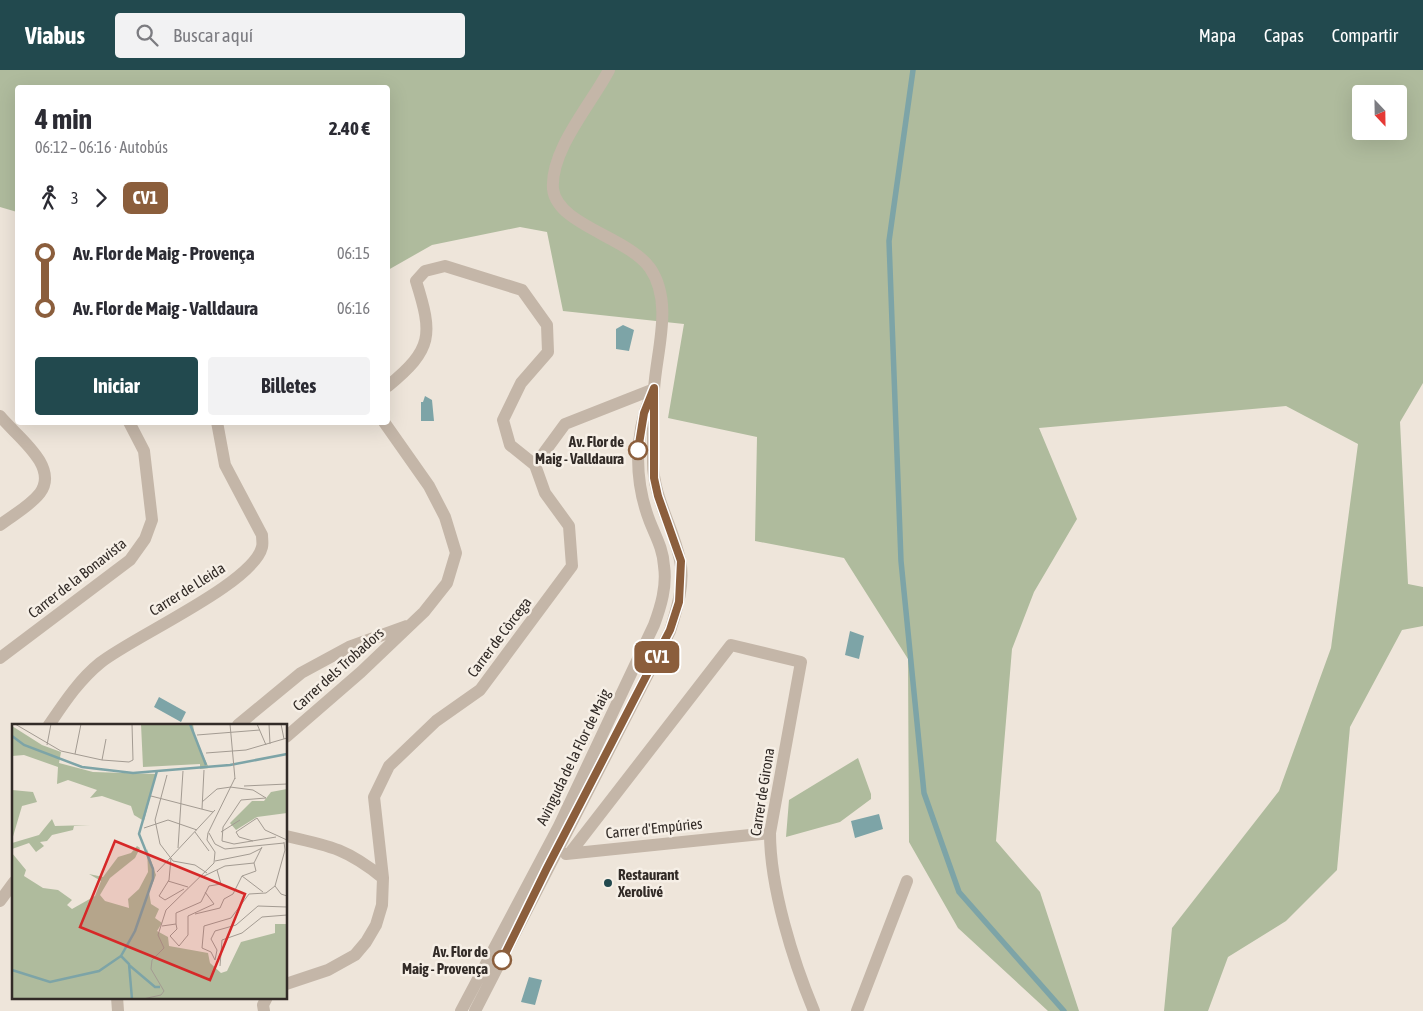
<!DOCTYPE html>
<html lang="es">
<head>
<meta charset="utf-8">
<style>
	body { margin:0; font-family:"Asap Condensed",sans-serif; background:#f2f2f3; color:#2b2b33; height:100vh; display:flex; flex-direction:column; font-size:19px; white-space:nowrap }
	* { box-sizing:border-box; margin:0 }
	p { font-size:16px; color:#7c7c81 }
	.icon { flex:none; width:28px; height:28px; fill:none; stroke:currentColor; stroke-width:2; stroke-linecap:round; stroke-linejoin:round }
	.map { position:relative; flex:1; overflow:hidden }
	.side { position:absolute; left:15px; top:15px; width:375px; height:340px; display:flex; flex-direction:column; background:#fff; border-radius:5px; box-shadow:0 5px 20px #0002 }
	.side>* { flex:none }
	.badge { padding:0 10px; border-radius:8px; font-size:18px; line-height:32px }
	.needle { width:32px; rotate:158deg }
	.controls { position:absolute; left:1352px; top:15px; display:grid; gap:10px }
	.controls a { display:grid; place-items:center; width:55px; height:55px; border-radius:5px; background:#fff; box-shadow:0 5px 20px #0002; font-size:25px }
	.map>.badge { position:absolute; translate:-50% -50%; box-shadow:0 0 0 2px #fff }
	.legs { display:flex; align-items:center; gap:8px; height:55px; padding:0 20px; font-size:16px }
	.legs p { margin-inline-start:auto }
	.overview { display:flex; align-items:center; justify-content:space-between; height:85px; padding:0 20px }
	h1 { font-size:28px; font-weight:700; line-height:38px }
	.primary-button { display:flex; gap:10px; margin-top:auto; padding:10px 20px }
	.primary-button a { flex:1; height:58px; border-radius:5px; background:#22494e; color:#fff; font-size:20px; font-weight:700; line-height:58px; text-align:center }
	.primary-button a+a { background:#f2f2f3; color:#2b2b33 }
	ul { padding:0 20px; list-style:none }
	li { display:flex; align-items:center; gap:18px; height:55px; font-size:19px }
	li i { display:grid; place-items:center; width:8px; height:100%; margin:0 6px; background:currentColor }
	li i::after { content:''; width:12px; height:12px; margin:-6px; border:4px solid; border-radius:50%; background:#fff }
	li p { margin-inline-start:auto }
	li:first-child i { background:linear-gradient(#0000 50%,currentColor 0) }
	li:last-child i { background:linear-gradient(currentColor 50%,#0000 0) }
	header { display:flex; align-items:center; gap:30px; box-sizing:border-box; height:70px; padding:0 25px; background:#22494e; color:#fff }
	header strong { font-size:24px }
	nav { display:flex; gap:28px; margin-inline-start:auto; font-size:18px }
	.search { width:350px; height:45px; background:#f2f2f3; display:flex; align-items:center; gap:12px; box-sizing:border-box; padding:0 18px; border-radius:5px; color:#7c7c81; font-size:19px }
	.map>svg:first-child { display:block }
</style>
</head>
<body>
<header>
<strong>Viabus</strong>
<div class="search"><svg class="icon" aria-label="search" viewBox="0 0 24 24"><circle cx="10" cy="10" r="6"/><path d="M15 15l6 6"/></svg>Buscar aquí</div>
<nav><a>Mapa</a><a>Capas</a><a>Compartir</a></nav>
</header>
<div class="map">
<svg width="1423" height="941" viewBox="0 0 1423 941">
	<rect width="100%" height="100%" fill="#eee5da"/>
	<path fill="#afbb9d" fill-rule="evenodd" d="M0,0h1423v313l-23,39 8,162 15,3v39l-21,4 -52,97 -13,143 -51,51 -58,36 -20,54h-44l8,-83 107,-137 52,-143 27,-204 -72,-38 -247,22 38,91 -43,73 -22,57 -16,192 44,51 39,119h-31l-90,-83 -49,-86 -1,-183 -64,-101 -89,-17 2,-104 -89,-19 16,-94 -121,-13 -16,-79 -27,-5 -88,18 -44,25v-182h-370l-1,124 -17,-5zM1361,24h38v37h-38z
		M858,688l13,36v5l-31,23 -54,15 3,-37z"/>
	<path fill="#7da4a7" d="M623,255l11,5 -5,21 -13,-2v-20z
		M425,326l7,4 2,21h-13v-19h2z
		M850,561l14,5 -5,23 -14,-4z
		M159,627l27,15 -5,10 -27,-15z
		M879,744l4,15 -28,9 -4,-17z
		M529,907l13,3 -7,25 -14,-3z"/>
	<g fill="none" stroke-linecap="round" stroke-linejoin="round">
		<path stroke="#7da4a7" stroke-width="5.5" d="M913,0l-24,171 12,320 23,232 35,99 105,119"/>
		<path stroke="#c4b6a8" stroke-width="12" d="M388,316c45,-37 45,-51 28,-105l9,-10 20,-5 77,24 25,35 1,27 -27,31 -18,37 7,25 25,20
			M0,346c15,19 60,50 40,77 -10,13 -27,22 -40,32
			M0,588l130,-98 15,-21 7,-19 -8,-69 -15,-29
			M49,655c15,-22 30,-45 51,-62 32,-26 153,-79 162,-116 1,-3 0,-8 0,-12l-37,-70 -8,-43
			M238,655l63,-52 48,-26 58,-21
			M286,667l75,-65 63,-60 23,-29 9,-30 -11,-36 -16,-31 -45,-64
			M286,766c45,10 61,13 97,42
			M570,783l161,-208 70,17 -31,171c0,54 23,128 44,178
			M566,784l204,-21
			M0,831l14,-19
			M286,914l42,-14 27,-15 11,-13 10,-17 6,-20 1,-27 -9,-81 15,-31 47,-45 44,-31 92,-124 -3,-40 -24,-33 -10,-28 30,-41 89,-35
			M117,927l1,14
			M264,941l-1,-6 4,-8
			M857,941l50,-130"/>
		<path stroke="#c4b6a8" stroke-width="12" d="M461,941l98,-185 95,-201c7,-19 13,-39 10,-59 -1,-17 -8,-29 -14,-44 -16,-41 -16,-86 1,-127
			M475,941l195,-380c7,-22 15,-48 10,-71 -7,-34 -27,-63 -27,-98 0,-24 0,-48 1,-72 2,-38 20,-87 -4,-122 -22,-31 -93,-43 -97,-79 -3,-39 39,-86 56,-119"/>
	</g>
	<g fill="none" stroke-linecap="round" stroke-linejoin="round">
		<g stroke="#fff" stroke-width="11">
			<path id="line-1" d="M502,890l45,-92 123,-238 9,-28 2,-41 -23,-65 -4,-18v-90l-10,25 -6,37"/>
		</g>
		<use href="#line-1" stroke="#8b5e3c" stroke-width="8"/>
	</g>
	<g fill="#fff" stroke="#8b5e3c" stroke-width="2.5">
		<circle cx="638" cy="380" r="9"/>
		<circle cx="502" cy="890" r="9"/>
	</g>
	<circle fill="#22494e" stroke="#f6efe6" stroke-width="2" cx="608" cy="813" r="5"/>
	<g text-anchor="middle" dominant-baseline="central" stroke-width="5" stroke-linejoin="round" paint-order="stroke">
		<g font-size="15" font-weight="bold" fill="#322b27" stroke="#f6efe6" text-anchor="end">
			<text x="624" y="371">Av. Flor de<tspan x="624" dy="17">Maig - Valldaura</tspan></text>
			<text x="488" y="881">Av. Flor de<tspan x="488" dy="17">Maig - Provença</tspan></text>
		</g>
		<g font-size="15" fill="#322b27" stroke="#f6efe6">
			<text transform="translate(77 508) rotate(-38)">Carrer de la Bonavista</text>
			<text transform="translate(187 519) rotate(-32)">Carrer de Lleida</text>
			<text transform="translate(499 567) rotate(-53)">Carrer de Còrcega</text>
			<text transform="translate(338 599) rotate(-42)">Carrer dels Trobadors</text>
			<text transform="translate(573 687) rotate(-64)">Avinguda de la Flor de Maig</text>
			<text transform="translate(762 722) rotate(-81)">Carrer de Girona</text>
			<text transform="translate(654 758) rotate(-6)">Carrer d'Empúries</text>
		</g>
		<g font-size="15" font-weight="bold" fill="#322b27" stroke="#f6efe6" text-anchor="start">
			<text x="618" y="804">Restaurant<tspan x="618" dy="17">Xerolivé</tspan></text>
		</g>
	</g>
	<g transform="translate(12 654)">
		<rect width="275" height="275" fill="#eee5da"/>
		<path d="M129,0h52l2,14 14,30 -9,1v-5l-57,3zM0,2l30,19 19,7 -2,11 34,9 63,2 -12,47 -10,-6 -3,-9 -29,-10 -12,2 7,-8 -29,-10 -11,4 1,-17 -34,-12 -12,1zM275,65v24l-30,4 -21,13 -6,-7 22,-22h12l7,-9zM0,66l21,2 4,10 -15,4 -10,34zM40,95l3,7 35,-1 -16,1 -1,4 -21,5 -5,6 -7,1 4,4 -8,6 -7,-9 -17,6v-6l27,-8zM125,122l3,2 -5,10 -25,20 -10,17 5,6 24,7 -1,-9 11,-10 9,-17 -1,-23 9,26 -7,17 2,12 8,5 -4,9 7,5 -5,8 11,6 1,9 39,7 2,10 11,10 6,-2 14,-29 34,-9v-9h12v75h-275v-146l14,17 -2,6 19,12 15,2 14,10 -5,5 5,4 23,-13 6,-15 -12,-7 14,3 15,-20 13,-4z" fill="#afbb9d"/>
		<path fill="none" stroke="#7da4a7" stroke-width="2.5" d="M178,0l16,41M0,12l12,9 58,22 51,6 97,-8 57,-11M109,232l8,8 3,35M117,241l26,22h5M0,246l38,12 49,-11 22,-15 14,-25 18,-52v-10l-14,-35 18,-63"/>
		<path fill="none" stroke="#a39b92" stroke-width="1" d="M3,0l46,27 41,9 27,2 4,-2 -1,-36M218,0l5,55M245,0l9,21M257,0l1,20M269,0l3,15M185,11l63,-5M35,21l4,-21M194,29l40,-3 41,-12M63,30l6,-30M90,36l4,-21M155,51l-12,45 5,24 13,17 22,4 12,8M232,62l43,-2M218,63l23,3 13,8 -25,2 -18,27 -1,14 12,3 42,-7M139,72l62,16M190,78l15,-13 14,-2M190,85l2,-39M132,104l24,-8 29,10M183,108l14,19M209,108l19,-12M197,109l6,11 10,5 59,-6M241,117l-14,-4 -3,-5 21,-14 8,12 22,10M166,124l5,-77M159,134l-2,22 -10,16 6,4 19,-11M203,137l35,-7 12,-6M242,139l8,-16M145,148l58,-62M230,152l21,16M190,153l23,-11 29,-3M156,157l20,6M263,162l10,-36 -1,-8M263,162l6,8 6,2M183,190l25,-6 4,-9 9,-5 9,-18 14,-5 -2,-8M164,200l1,5 -7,7 9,10 9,-11v-19l26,-12 -9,-12M150,202l14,-2v-11l25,-11 8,-16 12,-2 -4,-14M203,236l-4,-8 -9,-4 2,-22 27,-8 18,-24 17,-1 9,-7M203,236l2,-10 -6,-11 4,-8 21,-6 22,-19 29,1M208,242l2,-26 20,-7 20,-16 25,-2M131,275l18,-4 3,-4 -13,-22 1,-9 12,-12 -6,-13 8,-25 48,-47 1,-11 -8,-12 1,-7 27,-55"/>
		<path fill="#d62828" fill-opacity="0.15" stroke="#d62828" stroke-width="2.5" d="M103,117l130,53 -35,86 -130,-53z"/>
		<rect width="275" height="275" fill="none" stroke="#322b27" stroke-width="2.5"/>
	</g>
</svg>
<div class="controls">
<a><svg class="needle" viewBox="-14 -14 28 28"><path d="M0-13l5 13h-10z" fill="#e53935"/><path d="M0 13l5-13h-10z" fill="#7c7c81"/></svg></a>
</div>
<b class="badge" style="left:657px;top:587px;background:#8b5e3c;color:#fff">CV1</b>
<section class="side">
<div class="overview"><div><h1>4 min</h1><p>06:12 – 06:16 · Autobús</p></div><b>2.40 €</b></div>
<div class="legs"><svg class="icon" aria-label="walk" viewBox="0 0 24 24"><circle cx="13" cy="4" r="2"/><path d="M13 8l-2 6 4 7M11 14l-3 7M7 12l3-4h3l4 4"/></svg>3<svg class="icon" aria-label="forward" viewBox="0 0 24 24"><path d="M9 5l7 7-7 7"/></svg><b class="badge" style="background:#8b5e3c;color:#fff">CV1</b></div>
<ul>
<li><i style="color:#8b5e3c"></i><b>Av. Flor de Maig - Provença</b><p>06:15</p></li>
<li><i style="color:#8b5e3c"></i><b>Av. Flor de Maig - Valldaura</b><p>06:16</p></li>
</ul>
<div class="primary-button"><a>Iniciar</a><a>Billetes</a></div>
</section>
</div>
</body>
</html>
